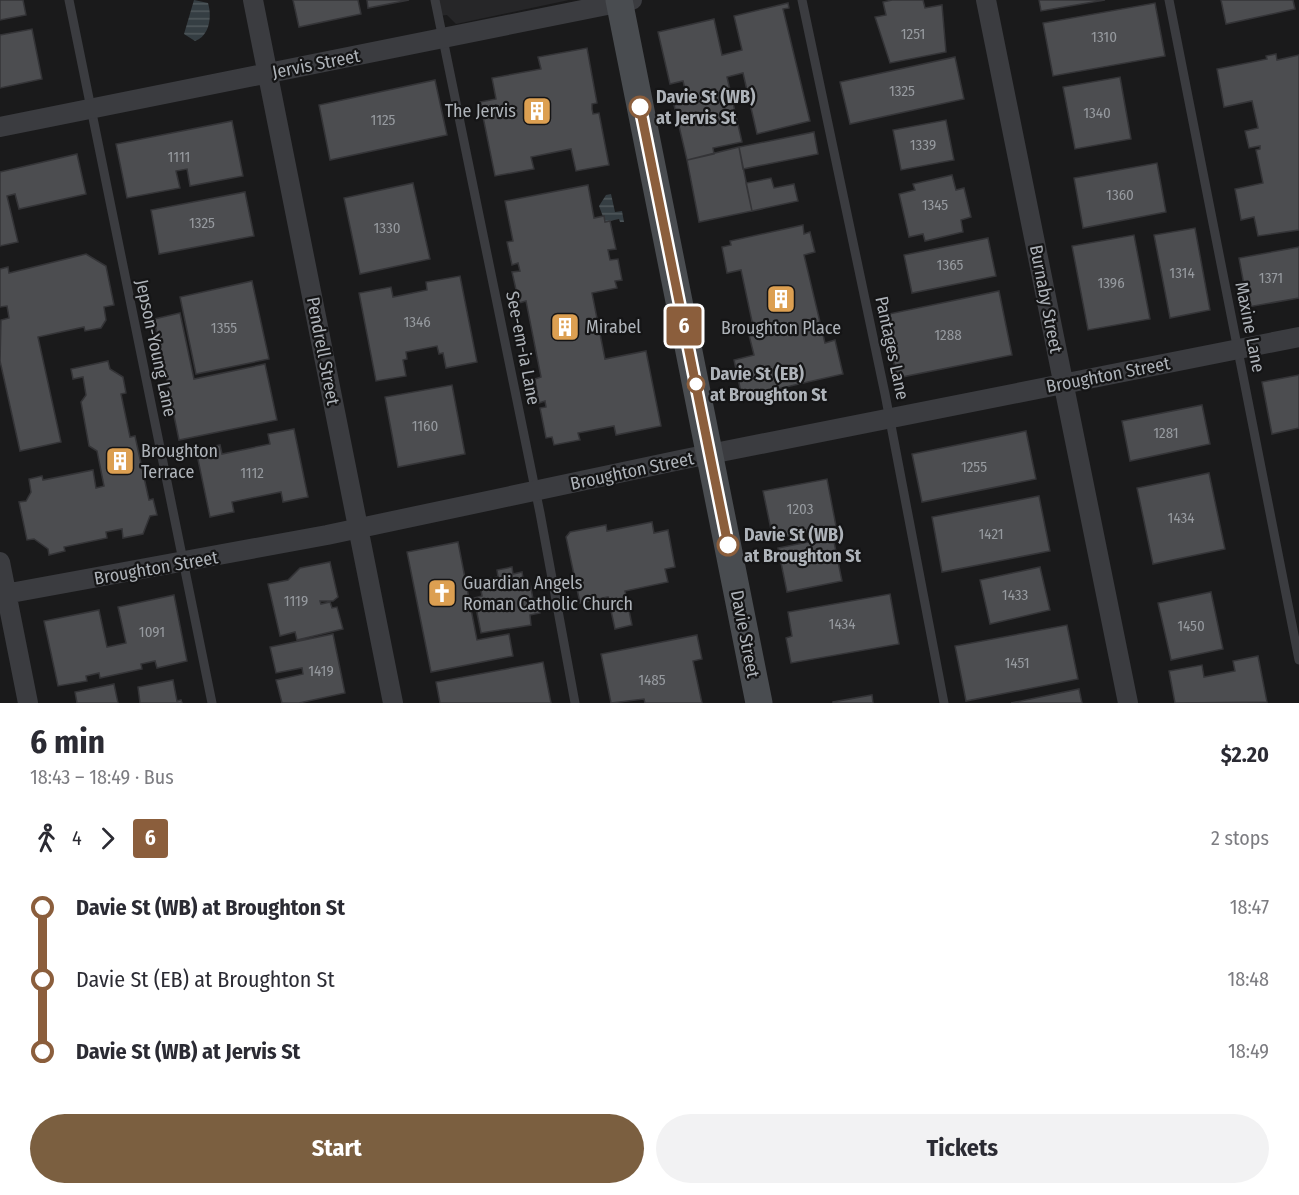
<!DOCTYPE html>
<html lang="en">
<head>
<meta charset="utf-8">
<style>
	body { margin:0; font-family:"Fira Sans Condensed",sans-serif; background:#f2f2f3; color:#2b2b33; height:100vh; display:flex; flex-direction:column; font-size:22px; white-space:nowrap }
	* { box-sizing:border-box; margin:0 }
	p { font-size:20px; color:#7c7c81 }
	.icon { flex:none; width:33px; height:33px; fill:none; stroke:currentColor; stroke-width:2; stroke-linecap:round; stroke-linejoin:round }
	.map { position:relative; height:703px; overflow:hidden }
	.details { display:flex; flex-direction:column; background:#fff; flex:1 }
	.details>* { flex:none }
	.badge { padding:0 12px; border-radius:4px; font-size:21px; line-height:39px }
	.map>.badge { position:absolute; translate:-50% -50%; box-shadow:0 0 0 3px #fff }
	.legs { display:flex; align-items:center; gap:9px; height:66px; padding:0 30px; font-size:20px }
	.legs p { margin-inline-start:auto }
	.headline { display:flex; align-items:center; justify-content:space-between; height:102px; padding:0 30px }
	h1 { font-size:33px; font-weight:700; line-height:45px }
	.button { display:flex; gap:12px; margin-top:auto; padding:12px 30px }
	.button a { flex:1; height:69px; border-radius:36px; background:#7b5f40; color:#fff; font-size:24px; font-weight:700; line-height:69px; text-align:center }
	.button a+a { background:#f2f2f3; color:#2b2b33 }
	ul { padding:0 30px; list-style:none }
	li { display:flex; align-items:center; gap:21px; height:72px; font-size:22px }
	li i { display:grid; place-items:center; width:9px; height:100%; margin:0 8px; background:currentColor }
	li i::after { content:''; width:15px; height:15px; margin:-8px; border:4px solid; border-radius:50%; background:#fff }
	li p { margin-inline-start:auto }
	li:first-child i { background:linear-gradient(#0000 50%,currentColor 0) }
	li:last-child i { background:linear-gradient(currentColor 50%,#0000 0) }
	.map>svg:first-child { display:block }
</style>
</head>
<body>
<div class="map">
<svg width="1299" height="703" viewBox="0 0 1299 703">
	<defs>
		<pattern id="water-rules" width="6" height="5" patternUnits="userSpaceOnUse" patternTransform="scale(1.5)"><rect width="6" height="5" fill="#353e43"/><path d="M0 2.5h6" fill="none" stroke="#50585c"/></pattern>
	</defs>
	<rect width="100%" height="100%" fill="#1a1a1b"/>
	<path fill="#262628" d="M435,0h134l-113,24 -9,-9 -9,1z"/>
	<path fill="url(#water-rules)" d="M194,0l14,3c4,13 2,33 -13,38l-11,-7z
		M611,194l4,18 7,-1 2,11h-4l-1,-3 -14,3 -6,-16 7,-11z"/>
	<path fill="#4c4d50" stroke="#343437" stroke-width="1.5" d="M0,0h23l3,15 -26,5z
		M293,0h65l3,14 -62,13z
		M367,0h42l-41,8z
		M892,0h31l2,8 17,-3 4,47 -56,11 -15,-46 11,-2 -3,-13z
		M1039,0h66l-64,11z
		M1221,0h72l2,9 -69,15z
		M788,3l1,5 -6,1 27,112 -53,13 -14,-61 -16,4 15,65 -29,6 1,6 -27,6 -13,-55 14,-3 -5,-21 -13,3 -12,-52 56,-13 8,36 20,-5 -8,-34z
		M1155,3l10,53 -112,20 -10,-53z
		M32,29l10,50 -42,9v-53z
		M587,48l10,55 -5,1v5l1,5 6,-1 10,52 -33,6 -5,-22 -40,8 3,12 -39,7 -15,-74 16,-3 -4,-21 49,-9 -3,-12z
		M1276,54l1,6 22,-5v175l-41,6 -4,-19 -13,3 -6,-31 28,-6 -7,-33 4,-1v-3l-11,2 -4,-17 13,-3 -6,-27 -28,6 -7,-38 50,-10 -1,-3z
		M955,57l9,42 -114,25 -10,-42z
		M1120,77l11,62 -56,10 -12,-62z
		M435,80l12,55 -117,25 -11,-55z
		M946,120l8,40 -53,10 -8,-40z
		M232,121l11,55 -53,10 -3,-17 -11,2 4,17 -53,10 -11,-54z
		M814,132l4,22 -75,15 -4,-22z
		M739,147l13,64 -53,11 -12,-62z
		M77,154l9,40 -67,15 -4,-15 -8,2 11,46 -18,4v-74z
		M1157,163l9,49 -83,16 -9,-50z
		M952,175l4,15 8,-2 7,29 -10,3 2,12 -38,9 -2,-7 -14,3 -10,-43 16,-4 -2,-6z
		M771,178l3,10 20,-4 4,17 -46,10 -6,-28z
		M413,183l17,76 -70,15 -16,-76z
		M588,185l6,33 10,-2 1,6 5,-1 6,28 -8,1 2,10 8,-1 4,21 -7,1 2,7 -25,5 13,66 41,-8 15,75 -45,9 -2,-9 -36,7 2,7 -26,5 -2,-8 -6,1 -6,-30 6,-1 -1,-6 -6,2 -4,-24 6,-2 -15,-76 -7,2 -7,-31 8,-1 -2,-8 -6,2 -5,-23 6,-1 -8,-40z
		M245,192l9,44 -95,18 -8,-44z
		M803,225l1,9 6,-2 5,20 -11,3 21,88 10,-3 8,34 -101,23 -8,-37 20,-5 -7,-28 6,-1 -12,-56 -14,3 -5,-26 9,-2 -1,-4z
		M1195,228l15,82 -40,8 -16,-83z
		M1134,235l16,84 -62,11 -16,-84z
		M988,238l8,38 -84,17 -8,-38z
		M1299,247v51l-51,9 -9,-49z
		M86,254l20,12 8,39 -10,2 2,13 -5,8 -16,3 -1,-4 -46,10 23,105 -41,9 -20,-90 1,-41 8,-2 -2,-12 -7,1v-38l8,-2 1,6z
		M460,276l17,86 -31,6 -3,-15 -4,1 -2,-8 -31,6 1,7 -4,1 3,16 -30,5 -17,-88 32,-6 2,10 34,-7 -1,-8z
		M252,281l17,78 -73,15 -16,-77z
		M999,291l13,64 -115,23 -13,-63z
		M180,313l14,66 71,-15 12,56 -98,20 -25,-121z
		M108,361l2,8 13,8 3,16 -5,1 9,43 5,-1 14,64 4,-1 4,16 -7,1 -7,18 -20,4 -1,-9 -16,3 1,6 -43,9 1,4 -16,4 -1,-6 -14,-10 -7,1 -8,-38 7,-1 5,-9 -2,-13 13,-3 1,4 50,-10 3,18 8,-2 -7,-35 -8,-5 -8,-44 5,-7 -3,-18 -10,2 -2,-10z
		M1299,375v53l-27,6 -10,-52z
		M452,385l13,69 -67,13 -13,-70z
		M1202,405l8,39 -80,17 -8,-40z
		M294,429l14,68 -25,5 -2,-10 -49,10 2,10 -24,5 -14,-67 24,-5 2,9 48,-10 -2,-10z
		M1026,431l10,48 -114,23 -10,-48z
		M1209,473l16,76 -72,15 -16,-76z
		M827,479l9,47 -63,13 -10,-48z
		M1039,496l11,55 -108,21 -10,-55z
		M652,522l2,11 14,-3 7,37 -10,2 3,13 -43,9 7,34 -17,4 -7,-32 -28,6 -14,-66 4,-5 36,-7 1,6z
		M833,537l9,44 -55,11 -9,-44z
		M458,542l19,98 32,-6 4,22 -82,16 -24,-120z
		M330,562l8,35 -5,4h-13l1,3 9,-2 2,6 5,-1 6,22 -46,11 -2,-8 -15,4 -12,-52 20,-4 12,-12z
		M512,567l1,7 9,-2 2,12 6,-1 3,16 4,-1 3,15 -10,2 1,10 -50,8 -7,-35 8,-2 -3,-16 19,-3 -1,-7z
		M1040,567l10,43 -60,14 -10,-44z
		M1211,592l12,57 -52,11 -13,-57z
		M890,594l9,50 -108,19 -5,-25 6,-2 -4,-24z
		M174,595l13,66 -30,7 -2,-7 -14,3 1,5 -42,9 -1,-5 -13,3 1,5 -29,5 -14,-65 55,-11 8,37 19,-4 -8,-36z
		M1067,625l11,54 -112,22 -11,-55z
		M333,634l12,59 -46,10h-17l-6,-23 27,-6 -1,-6 -26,5 -6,-26z
		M697,635l5,24 -9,2 9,42h-57l-1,-4 -33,4 -10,-49z
		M1258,656l9,46 -92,1 -6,-32 33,-6 2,12 31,-6 -2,-10z
		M543,662l8,41h-111l-4,-21z
		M173,680l4,21 4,-1 1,3h-42l-2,-16z
		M114,684l4,19h-41l-2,-11z
		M1079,689l3,14h-71z
		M872,695l1,8h-40v-1z"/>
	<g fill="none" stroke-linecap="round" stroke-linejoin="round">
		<path stroke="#3b3c40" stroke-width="9" d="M69,0l143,703
			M435,0l105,513 35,190
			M802,0l83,394 59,309
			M1169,0l130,660"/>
		<path stroke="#3b3c40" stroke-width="20" d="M253,0l140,703
			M986,0l142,703
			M0,127l632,-127
			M0,562l28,141
			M0,595l327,-60 353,-75 619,-123"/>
		<path stroke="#494c50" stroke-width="27" d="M619,0l140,703"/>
	</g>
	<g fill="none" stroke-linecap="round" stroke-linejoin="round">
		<g stroke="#fff" stroke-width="14">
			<path id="line-1" d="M640,107l88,438"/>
		</g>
		<use href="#line-1" stroke="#8b5e3c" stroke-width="9"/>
	</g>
	<defs>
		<g id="building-square" transform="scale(1.5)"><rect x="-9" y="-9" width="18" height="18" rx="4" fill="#dc9f51" stroke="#151516"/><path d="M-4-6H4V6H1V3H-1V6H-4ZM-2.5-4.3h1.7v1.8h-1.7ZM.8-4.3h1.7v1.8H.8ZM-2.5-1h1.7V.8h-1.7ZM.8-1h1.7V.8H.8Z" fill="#fff"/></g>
		<g id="church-square" transform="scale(1.5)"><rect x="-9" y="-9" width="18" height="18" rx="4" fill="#dc9f51" stroke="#151516"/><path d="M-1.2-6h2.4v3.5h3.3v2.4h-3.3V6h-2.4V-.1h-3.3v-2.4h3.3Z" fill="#fff"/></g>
	</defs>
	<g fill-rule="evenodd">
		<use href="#building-square" x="537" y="111"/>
		<use href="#building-square" x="781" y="299"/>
		<use href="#building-square" x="565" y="327"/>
		<use href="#building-square" x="120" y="461"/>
		<use href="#church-square" x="442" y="593"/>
	</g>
	<g fill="#fff" stroke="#8b5e3c" stroke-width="3">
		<circle cx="640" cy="107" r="10"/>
		<circle cx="696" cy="384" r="8"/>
		<circle cx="728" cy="545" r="10"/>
	</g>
	<g text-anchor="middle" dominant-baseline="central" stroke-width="4.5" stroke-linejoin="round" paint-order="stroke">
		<g font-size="15" fill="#969a9f">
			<text x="913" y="34">1251</text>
			<text x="1104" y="37">1310</text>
			<text x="902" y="91">1325</text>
			<text x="1097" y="113">1340</text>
			<text x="383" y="120">1125</text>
			<text x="923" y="145">1339</text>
			<text x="179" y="157">1111</text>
			<text x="1120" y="195">1360</text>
			<text x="935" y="205">1345</text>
			<text x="202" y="223">1325</text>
			<text x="387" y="228">1330</text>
			<text x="950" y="265">1365</text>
			<text x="1182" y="273">1314</text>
			<text x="1271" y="278">1371</text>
			<text x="1111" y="283">1396</text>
			<text x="417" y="322">1346</text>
			<text x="224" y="328">1355</text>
			<text x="948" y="335">1288</text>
			<text x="425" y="426">1160</text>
			<text x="1166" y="433">1281</text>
			<text x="974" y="467">1255</text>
			<text x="252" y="473">1112</text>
			<text x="800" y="509">1203</text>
			<text x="1181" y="518">1434</text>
			<text x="991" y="534">1421</text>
			<text x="1015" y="595">1433</text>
			<text x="296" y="601">1119</text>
			<text x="842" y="624">1434</text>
			<text x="1191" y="626">1450</text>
			<text x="152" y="632">1091</text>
			<text x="1017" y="663">1451</text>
			<text x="321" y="671">1419</text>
			<text x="652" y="680">1485</text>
		</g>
		<g font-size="18" fill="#aeb3b9" stroke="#151516">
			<text transform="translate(316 64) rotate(-11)">Jervis Street</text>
			<text transform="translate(1046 299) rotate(79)">Burnaby Street</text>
			<text transform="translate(1250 327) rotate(79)">Maxine Lane</text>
			<text transform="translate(156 348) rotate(78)">Jepson-Young Lane</text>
			<text transform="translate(523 348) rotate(79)">See-em-ia Lane</text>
			<text transform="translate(892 348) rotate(78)">Pantages Lane</text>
			<text transform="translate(323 351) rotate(79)">Pendrell Street</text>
			<text transform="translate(1108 375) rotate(-11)">Broughton Street</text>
			<text transform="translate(632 471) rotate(-12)">Broughton Street</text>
			<text transform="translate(156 568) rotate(-10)">Broughton Street</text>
			<text transform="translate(745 634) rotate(79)">Davie Street</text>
		</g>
		<g font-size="18" font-weight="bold" fill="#aeb3b9" stroke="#151516" text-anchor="start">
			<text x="656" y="97">Davie St (WB)<tspan x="656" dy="21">at Jervis St</tspan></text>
			<text x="710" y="374">Davie St (EB)<tspan x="710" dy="21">at Broughton St</tspan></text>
			<text x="744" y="535">Davie St (WB)<tspan x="744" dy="21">at Broughton St</tspan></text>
		</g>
		<g font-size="18" fill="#aeb3b9" stroke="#151516" text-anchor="start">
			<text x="516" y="111" text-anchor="end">The Jervis</text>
			<text x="586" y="327">Mirabel</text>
			<text x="781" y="328" text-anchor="middle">Broughton Place</text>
			<text x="141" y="451">Broughton<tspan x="141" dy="21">Terrace</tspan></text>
			<text x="463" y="583">Guardian Angels<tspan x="463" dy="21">Roman Catholic Church</tspan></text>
		</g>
	</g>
</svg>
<b class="badge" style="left:684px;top:326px;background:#8b5e3c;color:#fff">6</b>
</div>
<section class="details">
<div class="headline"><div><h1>6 min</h1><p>18:43 – 18:49 · Bus</p></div><b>$2.20</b></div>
<div class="legs"><svg class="icon" aria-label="walk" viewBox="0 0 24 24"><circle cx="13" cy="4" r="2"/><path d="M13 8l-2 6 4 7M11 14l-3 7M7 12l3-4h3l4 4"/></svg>4<svg class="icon" aria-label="forward" viewBox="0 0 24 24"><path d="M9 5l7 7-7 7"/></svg><b class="badge" style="background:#8b5e3c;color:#fff">6</b><p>2 stops</p></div>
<ul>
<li><i style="color:#8b5e3c"></i><b>Davie St (WB) at Broughton St</b><p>18:47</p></li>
<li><i style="color:#8b5e3c"></i><span>Davie St (EB) at Broughton St</span><p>18:48</p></li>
<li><i style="color:#8b5e3c"></i><b>Davie St (WB) at Jervis St</b><p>18:49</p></li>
</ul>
<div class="button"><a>Start</a><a>Tickets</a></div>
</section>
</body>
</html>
